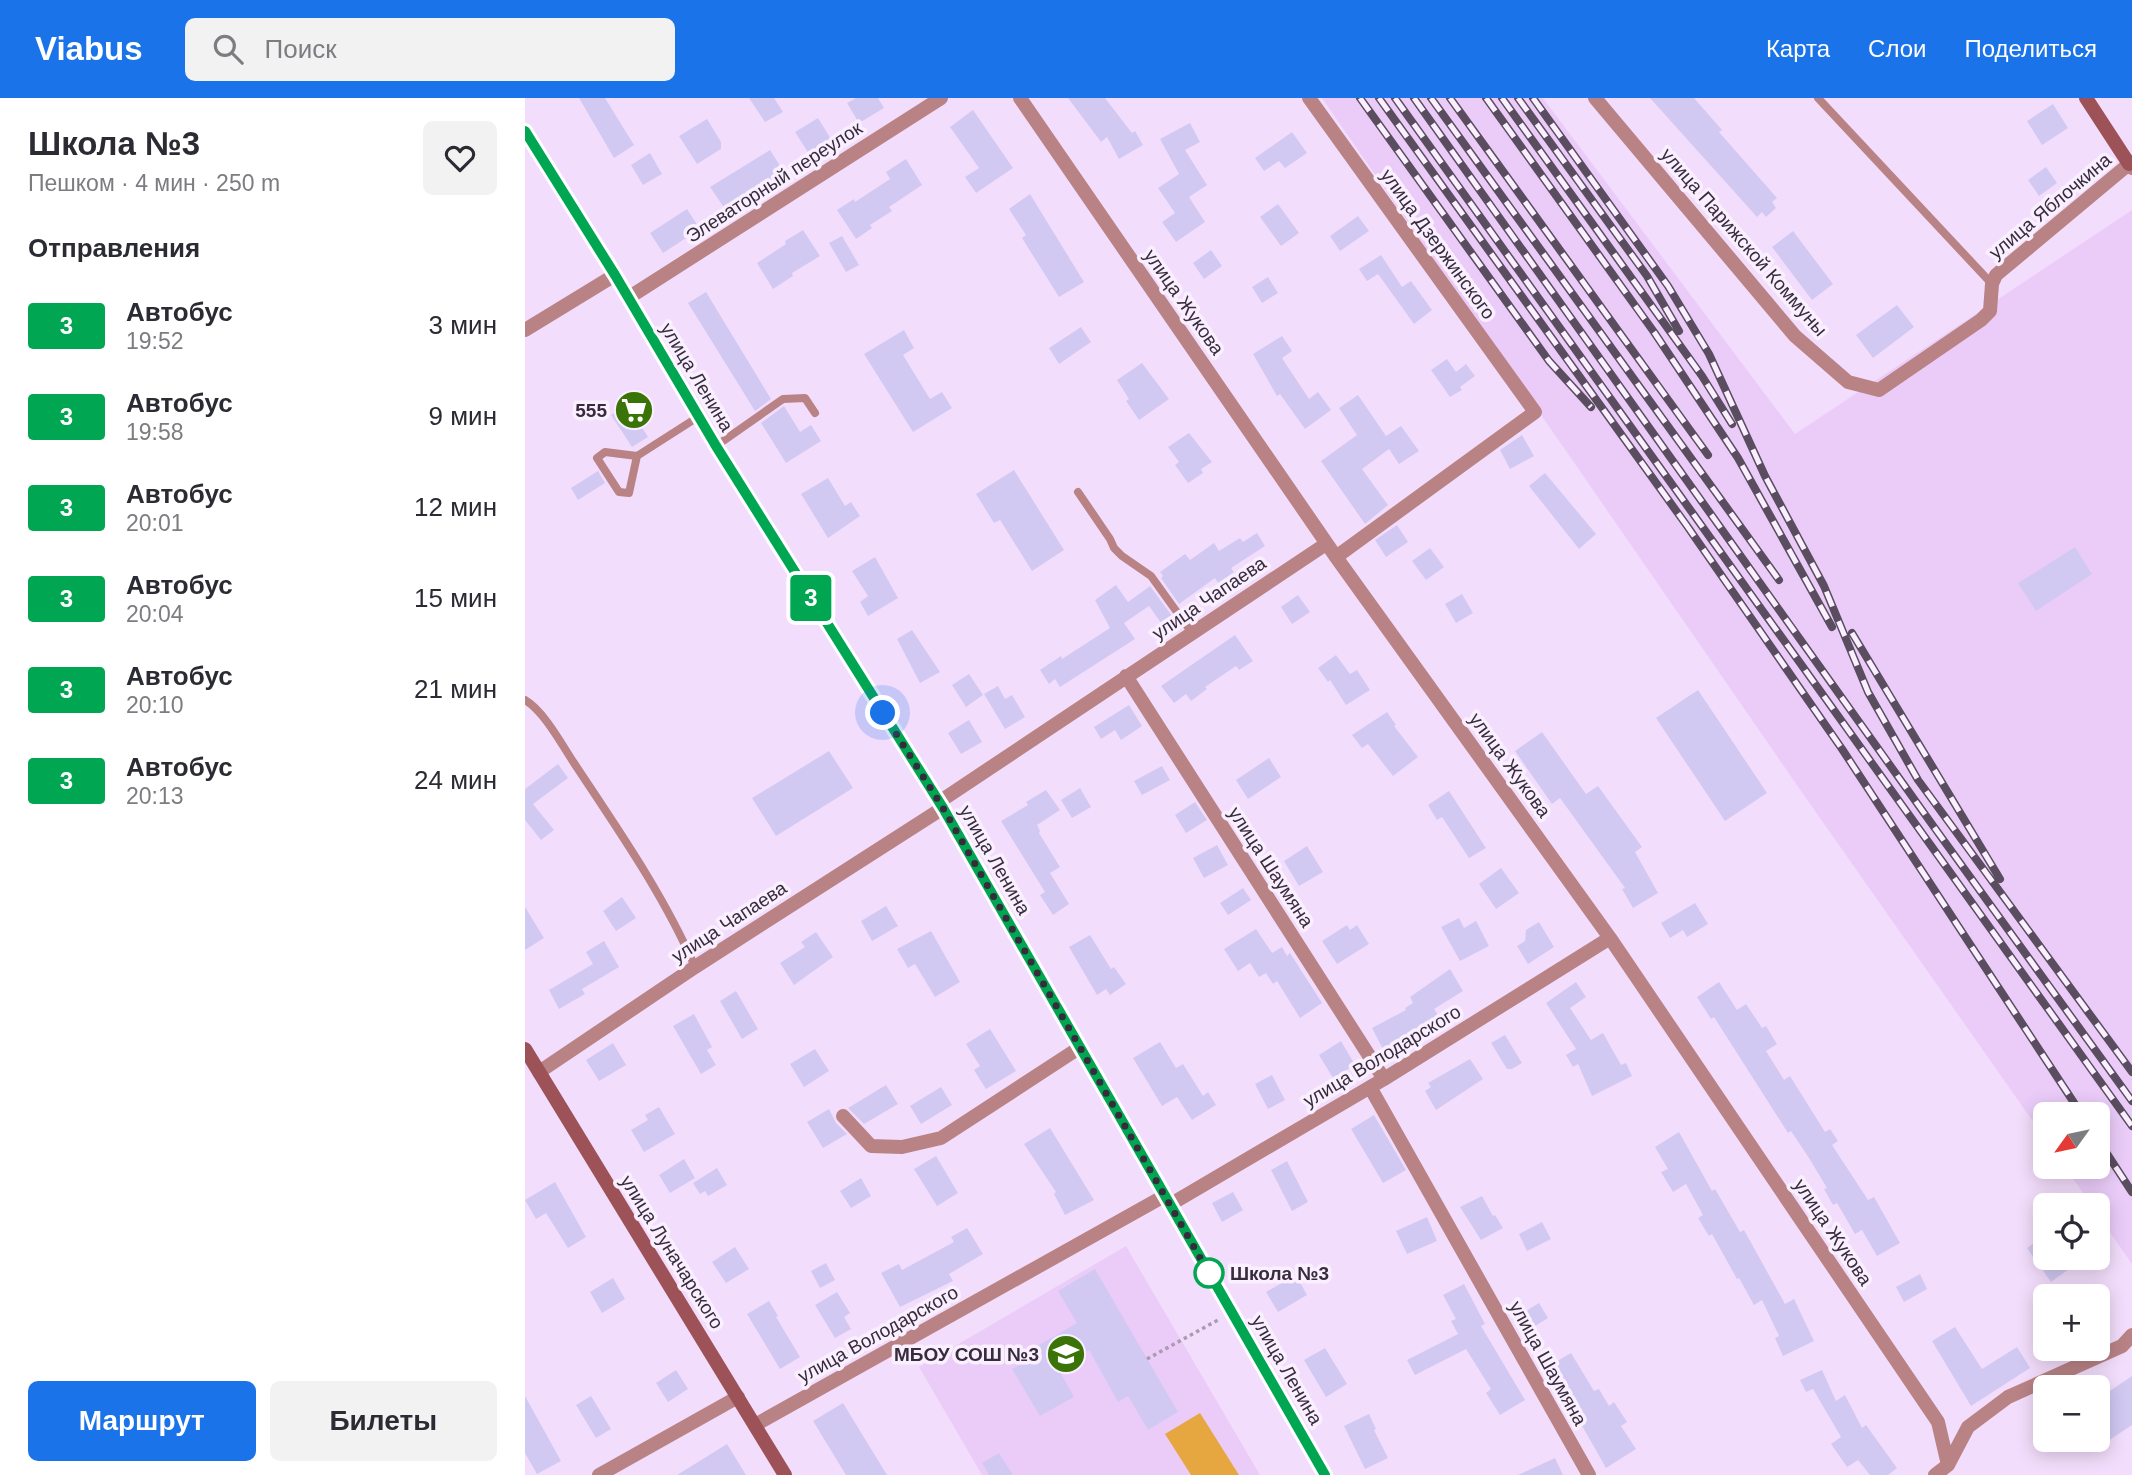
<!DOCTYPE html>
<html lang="ru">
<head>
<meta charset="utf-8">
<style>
	body { margin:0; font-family:Helvetica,sans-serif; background:#f2f2f3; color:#2b2b33; height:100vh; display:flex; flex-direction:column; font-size:26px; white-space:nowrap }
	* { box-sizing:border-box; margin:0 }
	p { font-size:23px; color:#7c7c81 }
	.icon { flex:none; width:38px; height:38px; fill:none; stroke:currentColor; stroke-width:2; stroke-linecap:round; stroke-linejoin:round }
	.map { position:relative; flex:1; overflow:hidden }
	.details { display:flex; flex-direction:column; background:#fff; width:525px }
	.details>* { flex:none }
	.badge { padding:0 14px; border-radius:5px; font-size:24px; line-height:46px }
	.needle { width:46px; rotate:237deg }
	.controls { position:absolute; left:1508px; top:1004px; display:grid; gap:14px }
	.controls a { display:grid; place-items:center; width:77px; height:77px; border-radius:10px; background:#fff; box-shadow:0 4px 18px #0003; font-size:35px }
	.you { position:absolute; width:35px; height:35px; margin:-18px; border:5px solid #fff; border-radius:50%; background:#1a73e8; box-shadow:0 0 0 10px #1a73e833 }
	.map>.badge { position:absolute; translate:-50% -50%; box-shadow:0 0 0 4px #fff }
	h2 { padding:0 28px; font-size:26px; line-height:63px }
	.round { display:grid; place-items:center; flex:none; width:74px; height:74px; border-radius:10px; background:#f2f2f3 }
	.headline { display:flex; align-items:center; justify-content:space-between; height:119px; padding:0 28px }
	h1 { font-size:33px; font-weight:700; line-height:52px }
	.primary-button { display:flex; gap:14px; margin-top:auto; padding:14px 28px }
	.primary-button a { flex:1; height:80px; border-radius:10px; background:#1a73e8; color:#fff; font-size:28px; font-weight:700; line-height:80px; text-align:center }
	.primary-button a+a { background:#f2f2f3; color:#2b2b33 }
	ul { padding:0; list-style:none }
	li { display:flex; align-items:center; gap:21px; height:91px; padding:0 28px }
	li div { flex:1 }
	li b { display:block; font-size:26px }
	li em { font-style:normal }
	li .badge { min-width:77px; font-weight:700; text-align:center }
	header { display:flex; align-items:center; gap:42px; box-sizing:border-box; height:98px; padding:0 35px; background:#1a73e8; color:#fff }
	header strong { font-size:33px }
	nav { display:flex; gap:38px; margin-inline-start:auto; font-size:24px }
	.search { width:490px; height:63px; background:#f2f2f3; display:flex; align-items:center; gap:18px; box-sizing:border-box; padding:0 24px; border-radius:10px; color:#7c7c81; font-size:26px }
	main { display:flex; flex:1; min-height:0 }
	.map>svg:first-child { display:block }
</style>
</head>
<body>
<header>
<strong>Viabus</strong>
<div class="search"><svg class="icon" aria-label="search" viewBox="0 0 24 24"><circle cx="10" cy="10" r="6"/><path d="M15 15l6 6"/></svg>Поиск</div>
<nav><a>Карта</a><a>Слои</a><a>Поделиться</a></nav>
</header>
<main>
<section class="details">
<div class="headline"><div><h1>Школа №3</h1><p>Пешком · 4 мин · 250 m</p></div><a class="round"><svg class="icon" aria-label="heart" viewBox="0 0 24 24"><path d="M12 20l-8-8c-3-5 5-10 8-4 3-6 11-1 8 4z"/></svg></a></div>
<h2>Отправления</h2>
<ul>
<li><span class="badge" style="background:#00a651;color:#fff">3</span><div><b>Автобус</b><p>19:52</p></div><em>3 мин</em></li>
<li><span class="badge" style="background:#00a651;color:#fff">3</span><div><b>Автобус</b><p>19:58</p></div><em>9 мин</em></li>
<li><span class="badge" style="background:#00a651;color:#fff">3</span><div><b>Автобус</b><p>20:01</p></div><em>12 мин</em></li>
<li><span class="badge" style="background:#00a651;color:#fff">3</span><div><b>Автобус</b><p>20:04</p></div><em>15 мин</em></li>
<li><span class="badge" style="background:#00a651;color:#fff">3</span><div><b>Автобус</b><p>20:10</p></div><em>21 мин</em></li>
<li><span class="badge" style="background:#00a651;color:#fff">3</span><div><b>Автобус</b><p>20:13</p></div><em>24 мин</em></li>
</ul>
<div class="primary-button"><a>Маршрут</a><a>Билеты</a></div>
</section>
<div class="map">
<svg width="1607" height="1377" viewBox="0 0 1607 1377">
	<rect width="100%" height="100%" fill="#f3ddfc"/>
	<path fill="#ebccf9" d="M797,0h221l252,336 337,-224v1054l-34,-49v-9h-6l-27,-39h33v-52h-52v25l-245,-349z
		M601,1148l134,229h-278l-63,-108z"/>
	<path fill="#e6a640" d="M675,1315l39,62h-48l-26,-41z"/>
	<path fill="#d2c9f3" d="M54,0h26l29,47 -20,13z
		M224,0h25l9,14 -18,10z
		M331,0h22l6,10 -25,15 -12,-20z
		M543,0h37l27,35 3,-2 8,14 -24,14 -12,-22 -6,5z
		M1125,0h44l28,32 -3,2 58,66 -5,4 4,6 -10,9 -4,-5 -5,5z
		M1528,6l15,24 -26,17 -15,-24z
		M448,12l40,58 -37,25 -11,-16 14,-9 -29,-41z
		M293,20l13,21 -22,15 -14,-22z
		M182,21l14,23v7l-24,15 -18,-28z
		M665,25l10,19 -15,8 22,35 -18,12 16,25 -29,20 -14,-20 13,-9 -17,-25 21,-14 -19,-35z
		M767,34l15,21 -22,15 -6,-7 -15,10 -9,-13z
		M245,52l14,22 -59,37 -15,-22z
		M125,55l12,21 -19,11 -12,-20z
		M381,61l16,26 -33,22 3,4 -22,14 2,3 -16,11 -19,-29 17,-11 1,3 35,-23 -4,-7z
		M1521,69l11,16 -18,13 -11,-16z
		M505,96l54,88 -25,15 -37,-59 4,-3 -17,-26z
		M753,106l21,29 -18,13 -21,-29z
		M162,111l13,20 -37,24 -13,-20z
		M833,118l11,15 -29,20 -10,-15z
		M278,132l17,26 -28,17 1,3 -20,13 -16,-26 29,-19 -1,-3z
		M1268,133l40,53 -21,16 -40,-53z
		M317,138l17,29 -13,7 -17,-29z
		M686,152l11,16 -18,13 -11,-16z
		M856,157l21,32 9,-6 21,29 -18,14 -36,-50 -11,7 -8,-12z
		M743,179l10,16 -16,10 -10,-16z
		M181,194l65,107 -16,12 -67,-108z
		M1372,207l17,22 -41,31 -17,-23z
		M556,229l10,15 -32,22 -10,-16z
		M379,232l10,18 -11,7 27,44 12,-7 10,16 -39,24 -49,-78z
		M757,238l10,15 -10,7 27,41 9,-7 13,18 -26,19 -25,-35 -3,2 -24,-42z
		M922,261l9,13 10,-8 9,12 -15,11 2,3 -12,7 -19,-27z
		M617,265l27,36 -30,21 -13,-19 3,-2 -12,-19z
		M833,297l28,41 15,-10 18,25 -20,13 -10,-15 -27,20 26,36 -23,19 -44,-63 36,-26 -18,-27z
		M103,307l20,32 -16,10 -21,-32z
		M259,308l16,26 11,-7 10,16 -35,22 -25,-40z
		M664,335l23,29 -11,7 2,4 -15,10 -13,-18 4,-3 -11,-15z
		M997,337l12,21 -24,13 -10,-19z
		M489,372l50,80 -32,21 -32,-51 -6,3 -18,-29z
		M73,373l7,12 -27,17 -7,-12z
		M1020,375l51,61 -17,15 -50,-63z
		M303,380l17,28 6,-4 9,14 -32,22 -27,-44z
		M872,427l11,17 -22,15 -11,-17z
		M732,435l8,13 -34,22 3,4 -16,11 -3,-5 -36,26 -18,-26 2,-2 -3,-4 25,-18 5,6 24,-17 5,8 21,-13 3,4z
		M1550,449l17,27 -56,37 -18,-28z
		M905,450l14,19 -18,13 -14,-19z
		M350,459l23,41 -30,18 -8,-14 8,-6 -16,-25z
		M591,487l12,17 22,-16 22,30 -11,7 -12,-17 -25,17 11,16 -75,48 -5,-8 -6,5 -9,-14 21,-14 1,3 48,-31 -15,-28z
		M937,496l11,19 -17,10 -11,-19z
		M773,497l12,17 -18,12 -11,-17z
		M387,532l28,42 -20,11 -23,-44z
		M710,537l18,26 -14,9 -3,-4 -31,21 2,2 -16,12 -5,-7 -12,9 -13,-17z
		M811,557l14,19 7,-4 13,20 -24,15 -16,-25 -2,2 -10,-14z
		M444,576l14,21 -17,12 -14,-22z
		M473,588l7,13 7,-4 13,22 -20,12 -21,-35z
		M1173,592l69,103 -42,28 -69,-103z
		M604,607l13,21 -21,14 -6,-10 -14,9 -7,-12z
		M862,614l9,13 -2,1 24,31 -25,19 -25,-32 -6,4 -10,-13z
		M444,622l13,22 -21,12 -13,-21z
		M1017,634l44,62 12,-8 44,61 -7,5 23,41 -25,15 -11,-19 3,-1 -65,-90 -8,6 -37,-53z
		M304,653l24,37 -77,48 -24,-38z
		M744,660l12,19 -33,22 -12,-19z
		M33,666l10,14 -35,26 21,26 -13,10 -16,-20v-31z
		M637,668l8,14 -28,15 -8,-14z
		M555,690l11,19 -19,11 -11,-18z
		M521,692l14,20 -23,15 3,6 -1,2 21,34 -10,6 19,31 -16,11 -13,-20 5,-3 -44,-71 27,-16 -2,-3z
		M924,693l37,57 -17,10 -27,-41 -5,3 -9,-15z
		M670,704l12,18 -21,13 -11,-18z
		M692,747l11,20 -24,13 -11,-20z
		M782,748l16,26 -24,14 -15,-25z
		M976,770l18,25 -23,16 -17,-25z
		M718,790l8,12 -23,15 -8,-12z
		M97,799l14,21 -20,13 -13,-20z
		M1170,805l13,21 -21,13 -4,-7 -13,8 -9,-15z
		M361,808l12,20 -26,15 -11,-20z
		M0,809l19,31 -19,12z
		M934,820l5,10 12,-7 13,25 -29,15 -19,-34z
		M1014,824l15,25 -26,17 -11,-18 8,-5 1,-11z
		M822,827l3,5 7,-5 12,19 -32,20 -15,-23z
		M731,831l16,24 10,-6 5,9 3,-3 32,50 -22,15 -23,-37 -4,3 -7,-11 -7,4 -9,-14 -12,8 -14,-22z
		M406,833l29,51 -25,15 -20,-33 -7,4 -11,-19z
		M291,834l17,25 -39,28 -14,-22 25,-16 -4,-5z
		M565,837l21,34 3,-2 12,17 -16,11 -4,-6 -9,6 -28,-48z
		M79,843l15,26 -37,22 3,5 -26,15 -10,-19 44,-26 -7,-12z
		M925,871l13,22 -29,18 6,9 -56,33 -12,-23 34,-18 -1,-2 8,-5 -3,-6z
		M1051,884l10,15 -16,11 21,32 12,-7 18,32 5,-2 6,13 -40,20 -14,-32 -5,3 -7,-12 10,-6 -30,-46z
		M1194,884l18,28 9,-6 16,24 4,-2 11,18 -11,7 18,29 6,-4 35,56 5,-3 8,12 -6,4 36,55 6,-3 26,46 -23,13 -15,-26 -7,4 -18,-31 -4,2 -9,-16 3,-1 -18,-30 -18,-27 -3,2 -74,-116 -3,2 -14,-22z
		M211,893l22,38 -16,10 -22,-38z
		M169,916l18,33 -5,3 9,15 -15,9 -28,-48z
		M465,931l26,42 -30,18 -12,-19 6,-4 -14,-22z
		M980,937l17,28 -10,6h-5l-16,-26z
		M816,943l14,24 -22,13 -14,-23z
		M635,944l16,26 7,-4 20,32 5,-4 8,13 -24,15 -15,-23 -15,9 -29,-48z
		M88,945l13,22 -27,16 -13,-21z
		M290,951l14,22 -25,16 -14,-23z
		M945,961l13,20 -47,31 -11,-19 6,-4 -3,-4z
		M747,977l13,25 -17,9 -13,-25z
		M361,987l12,19 -34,20 -16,-16z
		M416,989l11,18 -31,19 -11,-18z
		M134,1009l16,27 -31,18 -13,-22 17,-10 -3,-5z
		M304,1011l7,14 11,11 -24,14 -16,-26z
		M849,1017l32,55 -23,13 -32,-54z
		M525,1030l44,72 -29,15 -11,-21 2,-2 -32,-48z
		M1154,1034l33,59 3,-2 25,43 4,-2 41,74 9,-5 20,42 -31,15 -8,-18 4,-2 -17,-36 -8,5 -15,-27 -2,1 -25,-45 -3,2 -11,-18 5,-3 -17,-31 -13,8 -12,-20 7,-3 -13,-22z
		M411,1058l22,37 -21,13 -23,-37z
		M159,1061l11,19 -25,15 -11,-18z
		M762,1063l21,41 -16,9 -21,-41z
		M192,1070l10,17 -19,11 -3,-5 -5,3 -7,-11z
		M336,1080l10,18 -20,12 -11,-17z
		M30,1084l31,55 -18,11 -22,-35 -10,6 -11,-19z
		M708,1094l10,18 -21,12 -10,-19z
		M957,1098l11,20 2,-1 8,13 -22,12 -21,-33z
		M902,1119l10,24 -30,13 -11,-23z
		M1017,1124l9,17 -24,12 -8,-17z
		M442,1130l16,26 -34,20 4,7 -53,26 -19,-34 18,-9 3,6 52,-28 -3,-5z
		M1521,1137v23h38l-33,24 -24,-34z
		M210,1149l14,22 -23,14 -14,-21z
		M301,1165l9,17 -15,8 -9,-17z
		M570,1171l83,143 -30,18 -20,-34 -10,6 -29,-52 -31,18 16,29 -34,19 -28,-47 24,-13 -4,-7 45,-26 -19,-32z
		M1395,1176l7,15 -23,13 -8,-15z
		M771,1177l11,20 -29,17 -12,-20z
		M88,1180l12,21 -23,14 -12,-21z
		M939,1186l21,40 -4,2 44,74 -25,15 -14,-22 5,-4 -25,-40 -51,26 -8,-15 51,-26 -7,-13 5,-2 -13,-24z
		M312,1194l13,21 -6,4 7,12 -16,9 -20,-33z
		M244,1203l9,15 -2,1 24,40 -20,12 -33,-55z
		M1014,1205l9,15 -21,13 -9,-15z
		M1430,1229l27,42 35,-22 13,21 -59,38 -39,-65z
		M800,1250l22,36 -21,13 -22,-37z
		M1046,1255l23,38 5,-2 10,17 5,-4 13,20 -6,4 15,23 -30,19 -46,-81 -13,-20z
		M151,1272l12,19 -20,13 -12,-19z
		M1297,1272l14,31 9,-6 17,33 4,-3 31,43 -9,7h-18l-12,-15 -11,7 -16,-23 10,-7 -28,-48 -7,3 -6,-12z
		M1607,1278v49l-24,16 -10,-15v-27z
		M0,1298l36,65 -24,13 -12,-21z
		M66,1298l20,33 -15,9 -20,-33z
		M318,1305l44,72h-41l-33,-54z
		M844,1316l7,15 -2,1 14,28 -23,11 -21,-43z
		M202,1346l19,31h-69z
		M474,1355l14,22h-24l-7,-12z
		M1030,1360l8,17h-45z"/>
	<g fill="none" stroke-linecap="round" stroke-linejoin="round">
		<path stroke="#ac9ab3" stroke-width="3.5" stroke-dasharray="3.5 3.5" stroke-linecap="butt" d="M622,1261l71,-39"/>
		<path stroke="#b98386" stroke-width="8" d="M1293,0l174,186
			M191,348l67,-47 22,-1 10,15
			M112,358l-8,37 -10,-1 -22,-34 8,-6 32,4 61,-39
			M553,394l32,47 4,9 8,8 29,20 41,57
			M0,602c19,11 37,45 49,63 43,65 90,132 121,204"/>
		<path stroke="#b98386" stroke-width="14" d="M495,0l316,459 274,381 328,484 10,43
			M784,0l226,314 -199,145
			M1070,0l200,238 53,46 31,8 102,-70 9,-9 2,-27 4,-9 133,-111 3,4
			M103,200l313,-200
			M0,232l90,-55
			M601,578l258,403
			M414,704l387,-258
			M14,974l156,-105 248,-159
			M845,989l219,388
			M318,1018l28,30 31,1 39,-9 138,-90
			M646,1106l213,-125 226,-141
			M230,1327l411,-230
			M74,1377l139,-78
			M1410,1377l13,-10 20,-38 40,-30 114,-51 10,-11"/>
		<path stroke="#9d5258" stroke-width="14" d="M1561,0l43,66 3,-2
			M0,33l90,144 101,171 227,362 382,667
			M0,951l260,426"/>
		<g stroke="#5a4d5f" stroke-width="8">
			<path id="rail" d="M835,0l189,263 42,46
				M854,0l311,432
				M870,0l737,1028
				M889,0l520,729 198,274
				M906,0l348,482
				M925,0l258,357
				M961,0l168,234 84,126 94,169
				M977,0l200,278 30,48
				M993,0l129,178 32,55
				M1008,0l135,188 41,68 56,122 59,110 44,106 50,88 214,292
				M1160,425l157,226 240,366
				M1327,535l148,246
				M1573,1042l34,52"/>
		</g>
		<use href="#rail" stroke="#faefff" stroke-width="5" stroke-dasharray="16" stroke-linecap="butt"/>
	</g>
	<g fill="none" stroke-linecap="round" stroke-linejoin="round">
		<g stroke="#fff" stroke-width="16">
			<path id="line" d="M0,33l90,144 101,171 227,362 382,667"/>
		</g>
		<use href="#line" stroke="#00a651" stroke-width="10"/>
		<path stroke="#372c3b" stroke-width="7" stroke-dasharray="0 12.6" d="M358,615l60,95 267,467 -1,-2"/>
	</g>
	<defs>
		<g id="supermarket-disc" transform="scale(2.0125)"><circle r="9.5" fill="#3a7407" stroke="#faefff"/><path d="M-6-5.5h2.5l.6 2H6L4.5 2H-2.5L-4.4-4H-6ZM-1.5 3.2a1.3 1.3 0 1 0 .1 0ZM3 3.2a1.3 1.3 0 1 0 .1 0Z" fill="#fff"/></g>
		<g id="school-disc" transform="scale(2.0125)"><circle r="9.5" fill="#3a7407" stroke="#faefff"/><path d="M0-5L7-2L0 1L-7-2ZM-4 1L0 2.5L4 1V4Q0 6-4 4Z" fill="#fff"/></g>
	</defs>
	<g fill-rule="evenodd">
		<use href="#supermarket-disc" x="109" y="312"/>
		<use href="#school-disc" x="541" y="1256"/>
	</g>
	<circle fill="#fff" stroke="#00a651" stroke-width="3.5" cx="684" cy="1175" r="14"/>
	<g text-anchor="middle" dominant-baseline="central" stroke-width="7" stroke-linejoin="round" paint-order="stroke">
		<g font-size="19" fill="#372c3b" stroke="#faefff">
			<text transform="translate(249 84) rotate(-33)">Элеваторный переулок</text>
			<text transform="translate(1525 108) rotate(-40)">улица Яблочкина</text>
			<text transform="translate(1219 144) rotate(49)">улица Парижской Коммуны</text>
			<text transform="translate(913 146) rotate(54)">улица Дзержинского</text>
			<text transform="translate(659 204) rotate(55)">улица Жукова</text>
			<text transform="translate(172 279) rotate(59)">улица Ленина</text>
			<text transform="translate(684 500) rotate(-34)">улица Чапаева</text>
			<text transform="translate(985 667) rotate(54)">улица Жукова</text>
			<text transform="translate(470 762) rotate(60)">улица Ленина</text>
			<text transform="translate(746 769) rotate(57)">улица Шаумяна</text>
			<text transform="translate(204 824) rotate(-33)">улица Чапаева</text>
			<text transform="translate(857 958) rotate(-31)">улица Володарского</text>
			<text transform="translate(1308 1134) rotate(56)">улица Жукова</text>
			<text transform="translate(147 1154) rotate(58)">улица Луначарского</text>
			<text transform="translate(353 1236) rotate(-29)">улица Володарского</text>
			<text transform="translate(1023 1265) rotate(61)">улица Шаумяна</text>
			<text transform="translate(762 1272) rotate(60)">улица Ленина</text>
		</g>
		<g font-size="19" font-weight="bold" fill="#372c3b" stroke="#faefff" text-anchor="end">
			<text x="82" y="312">555</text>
			<text x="514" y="1256">МБОУ СОШ №3</text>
		</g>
		<g font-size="19" font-weight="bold" fill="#372c3b" stroke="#faefff" text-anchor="start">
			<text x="705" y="1175">Школа №3</text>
		</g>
	</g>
</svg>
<div class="controls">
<a><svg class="needle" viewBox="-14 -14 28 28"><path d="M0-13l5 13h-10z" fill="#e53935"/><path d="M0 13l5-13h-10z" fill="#7c7c81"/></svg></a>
<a><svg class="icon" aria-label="locate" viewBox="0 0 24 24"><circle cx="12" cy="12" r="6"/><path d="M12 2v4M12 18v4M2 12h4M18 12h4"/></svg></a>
<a>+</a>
<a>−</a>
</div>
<div class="you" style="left:358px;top:615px"></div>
<b class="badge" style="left:286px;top:500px;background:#00a651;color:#fff">3</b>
</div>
</main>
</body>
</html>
